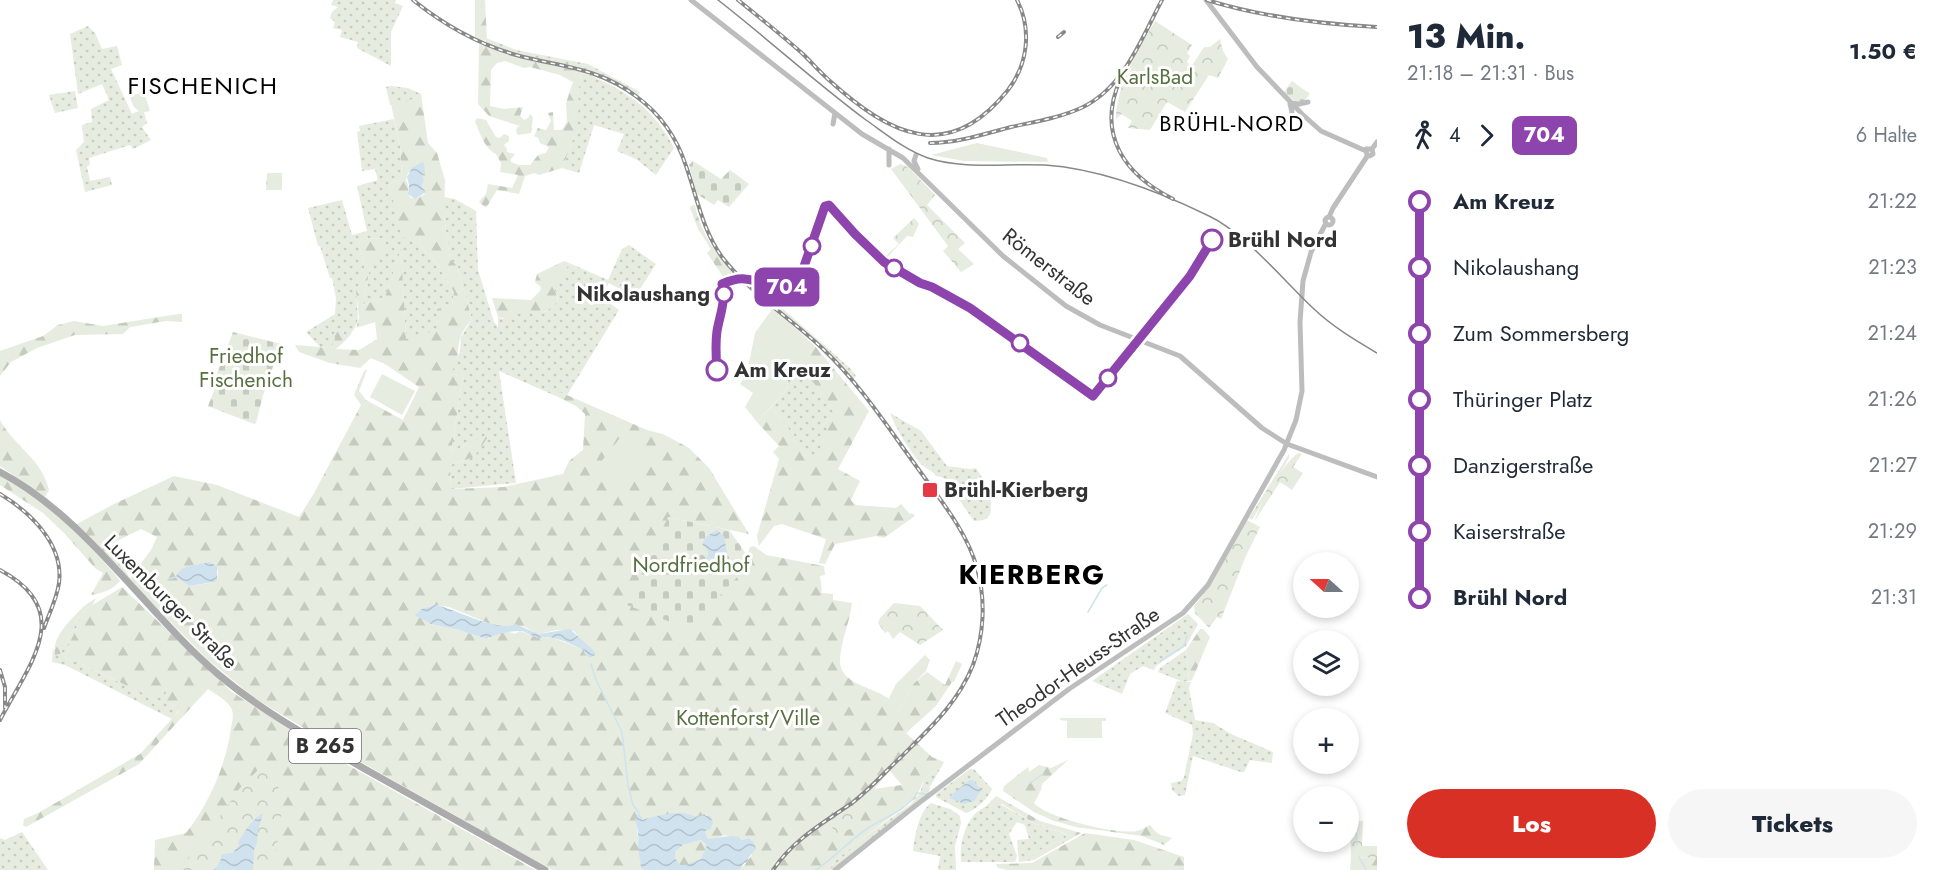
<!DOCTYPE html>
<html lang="de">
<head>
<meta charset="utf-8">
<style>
	body { margin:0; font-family:Jost,sans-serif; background:#f6f6f7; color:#1f2937; height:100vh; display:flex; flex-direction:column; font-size:22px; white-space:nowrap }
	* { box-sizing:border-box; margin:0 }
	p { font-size:20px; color:#747a83 }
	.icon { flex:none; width:33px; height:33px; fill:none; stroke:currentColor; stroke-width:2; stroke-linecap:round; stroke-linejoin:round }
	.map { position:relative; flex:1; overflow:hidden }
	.sheet { display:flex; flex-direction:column; background:#fff; width:570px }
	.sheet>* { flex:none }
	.badge { padding:0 12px; border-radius:9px; font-size:21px; line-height:39px }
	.needle { width:39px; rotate:291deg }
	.controls { position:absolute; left:1293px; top:552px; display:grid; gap:12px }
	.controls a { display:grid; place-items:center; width:66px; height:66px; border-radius:50%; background:#fff; box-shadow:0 3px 9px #0003; font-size:30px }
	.map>.badge { position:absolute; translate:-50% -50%; box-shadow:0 0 0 3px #fff }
	.legs { display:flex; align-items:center; gap:9px; height:66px; padding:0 30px; font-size:20px }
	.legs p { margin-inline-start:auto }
	.summary { display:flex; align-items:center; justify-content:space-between; height:102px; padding:0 30px }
	h1 { font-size:33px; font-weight:800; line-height:45px }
	.button { display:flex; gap:12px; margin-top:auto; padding:12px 30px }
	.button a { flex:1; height:69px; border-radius:36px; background:#d93025; color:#fff; font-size:24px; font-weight:800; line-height:69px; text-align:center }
	.button a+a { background:#f6f6f7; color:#1f2937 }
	ul { padding:0 30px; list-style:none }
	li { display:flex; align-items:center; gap:21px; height:66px; font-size:22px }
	li i { display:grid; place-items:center; width:9px; height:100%; margin:0 8px; background:currentColor }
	li i::after { content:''; width:15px; height:15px; margin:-8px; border:4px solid; border-radius:50%; background:#fff }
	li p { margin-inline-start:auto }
	li:first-child i { background:linear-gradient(#0000 50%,currentColor 0) }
	li:last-child i { background:linear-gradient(currentColor 50%,#0000 0) }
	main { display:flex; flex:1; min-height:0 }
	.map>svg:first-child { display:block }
</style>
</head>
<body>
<main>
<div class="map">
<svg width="1377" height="870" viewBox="0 0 1377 870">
	<defs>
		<pattern id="grass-dots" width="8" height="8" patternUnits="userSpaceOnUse" patternTransform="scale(1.5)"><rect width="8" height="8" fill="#e6ecdf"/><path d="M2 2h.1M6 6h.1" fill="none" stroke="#c6cbc0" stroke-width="1.8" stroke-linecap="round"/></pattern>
		<pattern id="forest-firs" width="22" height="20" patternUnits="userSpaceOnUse" patternTransform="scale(1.5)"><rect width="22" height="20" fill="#e6ecdf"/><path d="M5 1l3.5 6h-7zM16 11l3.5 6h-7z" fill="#c6cbc0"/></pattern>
		<pattern id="cemetery-stones" width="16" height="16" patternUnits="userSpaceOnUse" patternTransform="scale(1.5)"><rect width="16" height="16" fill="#e6ecdf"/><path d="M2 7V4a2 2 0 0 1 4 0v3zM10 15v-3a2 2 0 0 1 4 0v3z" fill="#c6cbc0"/></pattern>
		<pattern id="park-crowns" width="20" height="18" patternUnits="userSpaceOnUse" patternTransform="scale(1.5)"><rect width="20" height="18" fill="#e6ecdf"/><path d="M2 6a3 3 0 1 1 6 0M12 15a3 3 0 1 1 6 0" fill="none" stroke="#c6cbc0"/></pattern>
		<pattern id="water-waves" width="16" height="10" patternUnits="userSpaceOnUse" patternTransform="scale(1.5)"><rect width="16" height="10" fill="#cfe2ee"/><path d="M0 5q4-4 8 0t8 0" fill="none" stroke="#b2c2cd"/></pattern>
	</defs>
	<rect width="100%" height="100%" fill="#fff"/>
	<path fill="url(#grass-dots)" d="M333,0h63l-1,3 8,3 -12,26v34l-34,-18 1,-6 -18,-5 2,-7 -9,-2 2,-6 -5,-4 2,-6 6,-5 -7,-2z
		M88,26l7,7 7,16 15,-3 5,19 -11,4 21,45 7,-3 5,1 3,11 -5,4 9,13 -18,9 -3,-4 -41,13 1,6 -3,3 3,14 20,-4 2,8 -27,7 -9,-42 8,-8 -2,-17 10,-3 -1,-13 18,-9 -7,-16 -24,10 -8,-60z
		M486,38l30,12 72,14 52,28 -2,4c-47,-35 -100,-33 -152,-52z
		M583,72c41,18 70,34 91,76l-18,27 -20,-16 -19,-8 7,-17 -30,-9 -15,48 -17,-5 10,-25 5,-48z
		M391,86l17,2 13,6 -7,5 -24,6 -4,-18z
		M75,91l3,17 -23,5 -6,-18z
		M394,119l6,26 2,34 -13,4 16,55h14l4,11 13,13 18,30 -2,14 -14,24 -32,10 -5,-89 -16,46 -22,8 8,-44 15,-23 -26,1 -2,4c3,10 8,21 6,32 -2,6 -7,11 -7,17 -2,25 8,25 -11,48l-3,-10 -7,9 -5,9 -11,-1 -14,-15 29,-18 1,-16 -4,-20h-2l-10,-32h-2l-10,-38 34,-8 10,35 15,-4 -10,-45 21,-6 -3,-11 -13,2 -5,-39 3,-1 -1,-5z
		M444,197l11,2 21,12 2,59 16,52 4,5v-10l4,2 24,-10 19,3 13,-11c0,-3 -2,-7 -3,-10 -2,-11 10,-18 14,-28l39,17 14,-31 7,-4 27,19 -21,33 -26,-14 -9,13 19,14 -52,85 -7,-2 -4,3 -57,-25 17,112 -65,6 -1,-24 24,-8 -6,-14 -17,10 12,-79 -15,1 12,-23 1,-15 11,-18 -15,-53 -7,-6 -6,-44z
		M774,301l76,67 6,8 -3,4 -31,-34 -50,-43z
		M800,362l35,50 -20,50 -44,-55 15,-17 3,-16z
		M890,413l31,18 26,35 23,3 6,-1 18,28 -3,3c0,14 1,22 -17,22l-23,-33 3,-2c-4,-5 -10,-9 -18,-10 -4,-6 -10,-7 -15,-12 -13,-15 -23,-32 -31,-51z
		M96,598l-4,8 -6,3 -17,35 -4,15 12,3 44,21 49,1 9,26 -7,9 -107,-54 -13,-3 1,-14 2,7 5,-1 23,-43v-4z
		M1188,614l10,10 -12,22 -30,20 -2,4 -11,-4 -13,8 -8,20 -30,-13z
		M1186,650l3,31h-8l-23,-9 2,-4z
		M1177,681l14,1 -2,6 6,32 18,3 18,11 42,18 -1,11 -22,-3 -6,12h-3l-48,-16 -8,39 -6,1 -7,-6 -1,-7 10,-2 3,-4 9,-43 -1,-9 -27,-12z
		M938,768l2,1 -10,18 -1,8 -94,75h-6l6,-9 28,-23 48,-34 9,-11 4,-14z
		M970,769h4l18,20c-4,10 -16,21 -26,24l-30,-16v-3z
		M931,803l19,6 10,7 1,7 -6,23 1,24h-18l2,-14 -27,-5c2,-15 5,-38 18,-48z
		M1000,804l34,19 31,11 2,3 -33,16v7l-15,2 -2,-22 12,-1 -4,-14 -8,-3 -8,12 8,22 -2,6h-54c-2,-19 5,-47 24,-55 4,-2 11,-2 15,-3z
		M22,832l26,38h-48v-32l5,2z"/>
	<path fill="url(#forest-firs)" fill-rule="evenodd" d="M475,0h10l2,41 -12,-3z
		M479,44l35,13 69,15 -6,23 3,8 -8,40 -10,25 -23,7 -5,-2 -9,3 -6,18 -22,-4 -11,18 -7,-6 7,-8 2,-10 24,4 6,-13 -18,-3 1,-9 -5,-9c-11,-5 -16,-21 -21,-32l2,-4 9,2 10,17 4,1 4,-4 5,2v5l-5,4 3,4v3l8,2 -4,5v3l8,3h11l8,-10 8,-2 3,-6 -9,-4 -2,-5 -4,-2 4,-8 8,2 5,-9 -3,-8 5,-1 1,18h8l5,-8 -1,-19 7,-21 -13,-7 -30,-8 -6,1 -19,-7 -8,2 -6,7 -1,36 14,3 19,-2 -3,9 4,4 4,-2 2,-4 3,3 -2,16 -13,2 -2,-3 1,-5 3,-1 -31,-10 -11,-12z
		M421,94l7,49 9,10 8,27 -1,36 6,43 7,7 15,53c-4,5 -9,11 -11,17 -6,16 1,23 -12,39l14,-1 -12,79 17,-10 22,-9 -16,23 -24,8 1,24 53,-2 59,-13 6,-13 14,-11 2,-36 -9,-8 -20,-10 4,-4 87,38 16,4 26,14 20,20 40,66 -81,-17 74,55 8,-25 4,-1 12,9 58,11 1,9 -5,1 2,17 11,1v6l19,3c-2,20 -12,38 -12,59 1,22 32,25 46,35 6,3 9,9 13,14l15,-28 13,-11 18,13 11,-24 6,3 -8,18h-2l-16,24 -30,27 26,24 12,5 -4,7 -2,-1 -14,11 -8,19 -53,40 -28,23 -6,9h-89l12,-15v-14l-4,-3 -7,2 -16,-5 -10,4h-7l-3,-8 4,-2v-12h-13l-15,-4 -38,7 -5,-6c-4,14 4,38 3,54l3,2h-92l-202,-114 -94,-57 -48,-39 -133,-135 39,-21 60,-28 43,9 82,32 14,-22 48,-90 -7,-10 10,-24 3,-1 -8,21 7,9 37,20 16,-33 -34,-23 -14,-6 -11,10 -30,-5 -31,-11 -4,-7 36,3 4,-9 -1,-6 9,-3 3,10 -10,9 23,1 18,-11 -2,-17 -19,6 3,-10 -3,-27 8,-17v-12l-6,-19 2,-4 26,-1 -1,20 -14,3 -8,44 22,-8 16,-48 5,90 32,-9 -1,-21 15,-3 2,-14 -18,-30 -13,-13 -4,-11h-14l-4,-3 -12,-52 13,-4 -2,-34 -9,-41 23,-5zM417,166l7,14 -2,8 3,6 -10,5 -5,-2c-4,-6 0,-11 -4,-17l2,-7zM141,529l16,8 -6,13 -21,28 -21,-33zM199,564h7l12,7 -1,8 -7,4 -21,3 -13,-9c4,-10 13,-11 23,-13zM435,605l14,2 46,19h28l15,8 19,-4 17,1c6,9 16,15 20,25l-4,2 -5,-4 -1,-4 -33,-13 -12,1 -19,-7 -5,3 -8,-3 -11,3 -8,5 -29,-9 -28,-6 -15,-10 5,-5zM890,771l12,14 -28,4z
		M695,205c5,27 22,51 41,71l-12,2 -17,-25 4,-4 -13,-20 -8,-21 1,-2z
		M564,261l5,2 -1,3 -12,18 -1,6 3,11c-6,6 -10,11 -19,12 -15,-9 -25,9 -41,4l-6,-19 39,2 9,-9 1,-4 -6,-5 2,-8z
		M178,314h4v8l-16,-1 -36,6 -7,7 -48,1 -38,13 -26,14 -11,14v-25l43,-15 15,-11 16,-4 29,5z
		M815,346l54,65 -31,58 22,12 -9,19 5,5 40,3 5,-4 9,10 2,-1 3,3 -31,22 -8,-2 -41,8 -10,20 -6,-1 7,-24 -44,-15 -8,2 -15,20 -2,-10 22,-77 -6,-7 6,-6 -22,-24 14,-15 44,54 19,-48 -34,-51z
		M0,420c14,26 42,39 49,70l-4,7 -45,-31z
		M0,475l38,24 34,28 43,47 5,7c-7,9 -18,12 -29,14l12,-22 -7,-4 -32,-36 -21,-20 -43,-28z
		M122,587l110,105 98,63 205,115h-381l1,-30 31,-7c23,-29 40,-68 45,-105 1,-6 3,-13 1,-18 -3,-9 -17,-16 -24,-21l-69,75 -113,63 -3,-2 1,-6 14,-6 102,-59 39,-43 -17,-10 7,-16 -18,12 -74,-35 -12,-3 4,-15 17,-35z
		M83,607v4l-23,43 -5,1c-4,-18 16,-35 28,-48z
		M1200,629h3l7,8 -18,43 -3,1 -3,-31z
		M1068,760l-26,24 -1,6 -7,13c13,15 82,32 103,28 5,-1 8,-4 13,-6 9,12 10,9 22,13l-8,7 -22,-9 -66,-9 -22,-6 -20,-9 -31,-21 1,-5 24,-19 1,5 10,-7 12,3z
		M996,796l44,25 41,12 -47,27v-7l33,-16 -1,-3 -32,-11 -32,-19 -17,3z
		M1085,833l49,7 50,17v13h-176l-10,-2 -2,-4 36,-1z
		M701,840l6,5 -6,15 -18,6 -4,-1 -4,-7 1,-7 7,-6z
		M1351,857l26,1v12h-27z"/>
	<path fill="url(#cemetery-stones)" d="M1292,81l18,13 -6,7h-10l-10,-9z
		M693,161l28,18 9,-9 19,14 -20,23 -11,-7 -4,5 -17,-11 -8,-29z
		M233,332l48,12 -18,51 -7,28 -2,1 -46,-18 11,-28 -3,-2z
		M668,517l61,13 18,25 -5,17 -54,57 -61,-24z"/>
	<path fill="url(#park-crowns)" d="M1155,21l37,24 -5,8 3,3 -3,6 3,3 3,-1 11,-17h6l10,-8 3,12 5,8 -10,19 -9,-3 -24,37 -18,-10 -17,28 -22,-2 4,-7 -11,-7 -5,6c0,-35 22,-70 39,-99z
		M900,164l8,3 27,28 -8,10 38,38 -7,6 16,15 -13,8 -18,-21 5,-5 -57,-77z
		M267,173h15v17h-16z
		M914,218l5,6 -6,13 -6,-1 -22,24 -2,-2 16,-14 -6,-6z
		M1298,453l4,1 -9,13 10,6 -11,17 -12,-8 -26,40c7,-20 27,-56 44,-69z
		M1289,454v4l-37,62 -3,-2z
		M1247,520l13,7 -15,31 -24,61 -4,-2 -8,11 -14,-15 -1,-7 17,-21z
		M894,603l26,3 23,24 -23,15 -20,-13 -7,7 -5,-8 -3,2 -7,-10 2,-5z
		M260,768l14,2 2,2 5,31v21l-9,46h-106l22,-11 9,-10 43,-61z
		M851,809l10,16 -24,9 -9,-12z
		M1350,821h13l-1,25h15v12l-26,-1z"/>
	<path fill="#e6ecdf" d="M144,92l6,19c-12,4 -18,-4 -20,-15z
		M977,143l70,15 1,4 -84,-1 -33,-6z
		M773,308l42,38 -26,28 -3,16 -29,32 -12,-15 8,-14 -13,-9 7,-11 8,-40z
		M382,374l33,17 -13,24 -32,-18z
		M623,434l26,19 -26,34 -26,-20z
		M925,655l5,5 -4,11 -12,12 -15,28 -8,-5 -2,-8 7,-14z
		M1060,718h46v3h-4v17h-35v-17l-7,-1z"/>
	<path fill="url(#water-waves)" fill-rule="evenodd" d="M422,162l2,1 1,11 -3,1 2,5 -2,7 4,5 -11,7 -7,-5 1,-9 -2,-8 5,-9z
		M717,530l7,6 3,17 -5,5 -15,1 -2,-1 3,-2v-5l-6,-7 5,-8z
		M209,562l8,4v14l-3,2 -25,4 -13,-9c5,-14 21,-11 33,-15z
		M435,605c23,4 61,28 81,19l22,10 32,-5 25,23v3l-5,3 -4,-3 -2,-5c-10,-4 -20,-10 -31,-12 -4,-2 -9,0 -14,0 -6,-1 -12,-6 -18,-7 -11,0 -24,2 -34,8l-28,-9 -28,-6 -16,-9 6,-6z
		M970,780h3l8,10 -7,11 -10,3 -14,-6 1,-3z
		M263,813l-5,18 -1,11 -3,8 -1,20h-38l6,-11 1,-5 10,-1 7,-7 -1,-3c6,-12 15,-24 25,-30z
		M639,813l4,7c8,-3 31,-8 40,-7 9,1 15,7 21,1l2,2h4l3,6 -2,7 -6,2 3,8c11,0 19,-5 31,-2l2,3 8,-2 5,5 2,6 -7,8 -2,5 -3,1 -4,7h-96l-3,-2c0,-6 -3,-17 -3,-22 1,-8 0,-17 -3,-27zM701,840l6,5 -6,14 -18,7 -3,-1 -5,-7 1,-7 7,-6z"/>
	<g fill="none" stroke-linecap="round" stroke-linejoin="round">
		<path stroke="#cfe2ee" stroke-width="1.5" d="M168,579l8,-2
			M1088,612l14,-24 5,-3
			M1160,661l24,-15 3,-10
			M591,664l5,16 26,52 6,53 5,20 6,8
			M1030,783l13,-9
			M1351,823l5,10 1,12
			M1359,857l7,13
			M816,870c20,-14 35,-31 55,-44 15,-9 37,-17 46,-33l9,1"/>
		<path stroke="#bdbdbd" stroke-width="5" d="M691,0l171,134 41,24 100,98 63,50 34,19 80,31 82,72 25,16 90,33
			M1206,0l51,67 45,47 19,17 45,20
			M1290,103l9,1 9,-2
			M1289,120l3,-8 -2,-8
			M833,124l2,-11
			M889,149v16
			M1372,149h-6l1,6 3,1 3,-2 -1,-5 5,-7
			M916,155l-2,6 4,8
			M1329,217l4,-9 35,-53
			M1325 221a4 4 0 1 1 8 0a4 4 0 1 1-8 0Z
			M835,870l80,-64 154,-117 114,-76 25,-28 76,-135 12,-30 6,-29 -2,-69 3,-41 8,-29 15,-29"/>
		<path stroke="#ababab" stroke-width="7" d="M0,472c86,45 145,140 219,203 44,37 94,64 144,93 61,34 121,68 182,102"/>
		<path stroke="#888" stroke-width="1.5" d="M718,0c50,39 97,82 148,120 20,14 39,30 62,38 37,12 78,5 117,7 57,4 113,26 164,51 36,17 75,65 105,93 19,18 41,31 63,44"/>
		<g stroke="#888" stroke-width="4">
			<path id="rail" d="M413,0c31,25 65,44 103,55 44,12 82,12 121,42 23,17 40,41 49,69 11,31 16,63 36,91 26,34 68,61 100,91 36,34 63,75 92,115 23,33 52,66 63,105 9,32 7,67 -4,97 -15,38 -44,64 -72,92 -16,15 -31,32 -49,46 -29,20 -59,37 -79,67
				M738,0c22,18 45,36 66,55 9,9 17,18 26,26 60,54 118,84 178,9 20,-26 24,-61 9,-90
				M1207,0c55,17 112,24 170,27
				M1058,37l6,-5
				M1120,80c-24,55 5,95 53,119
				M930,143c27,0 54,-9 81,-16 23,-5 48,-9 70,-19 43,-20 60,-69 81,-108
				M0,494c30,18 64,50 59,89 -2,15 -10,31 -15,45
				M0,570c77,41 29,94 0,150
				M0,670l5,17v21"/>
		</g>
		<use href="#rail" stroke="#fff" stroke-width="1.5" stroke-dasharray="4.5" stroke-linecap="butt"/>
	</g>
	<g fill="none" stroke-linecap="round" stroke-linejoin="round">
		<g stroke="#fff" stroke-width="14">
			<path id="line-1" d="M717,370c-1,-13 -2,-25 0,-39 3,-17 9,-29 5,-47 7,-3 15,-6 23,-5 23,1 36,23 56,-4l24,-69 4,-1 26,29 29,28 36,21 12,4 38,21 123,88 97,-120 22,-36"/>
		</g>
		<use href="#line-1" stroke="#8e44ad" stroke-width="9"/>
	</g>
	<g fill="#fff" stroke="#8e44ad" stroke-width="3">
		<circle cx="1212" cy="240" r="10"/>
		<circle cx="812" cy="246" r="8"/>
		<circle cx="894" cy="268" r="8"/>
		<circle cx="724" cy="294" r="8"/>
		<circle cx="1020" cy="343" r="8"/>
		<circle cx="717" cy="370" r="10"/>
		<circle cx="1108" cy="378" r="8"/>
	</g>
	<rect fill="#e63946" stroke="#fff" stroke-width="2" x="922" y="482" width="16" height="16" rx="3"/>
	<g text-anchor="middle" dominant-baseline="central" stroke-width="6" stroke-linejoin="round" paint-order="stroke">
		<rect fill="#fff" stroke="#707070" stroke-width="1.5" x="289" y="729" width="72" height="34" rx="4.5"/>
		<g font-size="20" font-weight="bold" fill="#333">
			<text x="325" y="746">B 265</text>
		</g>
		<g font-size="21" fill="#56703f" stroke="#fff">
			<text x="1155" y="77">KarlsBad</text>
			<text x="246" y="356">Friedhof<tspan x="246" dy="24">Fischenich</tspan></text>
			<text x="691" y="565">Nordfriedhof</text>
			<text x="748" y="718">Kottenforst/Ville</text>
		</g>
		<g font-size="21" font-weight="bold" fill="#333" stroke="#fff" text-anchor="start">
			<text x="1228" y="240">Brühl Nord</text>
			<text x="710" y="294" text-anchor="end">Nikolaushang</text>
			<text x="734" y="370">Am Kreuz</text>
		</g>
		<g font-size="21" fill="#333" stroke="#fff">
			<text transform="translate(1049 267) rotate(38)">Römerstraße</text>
			<text transform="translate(171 602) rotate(45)">Luxemburger Straße</text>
			<text transform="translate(1078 667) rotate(-35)">Theodor-Heuss-Straße</text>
		</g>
		<g font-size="21" font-weight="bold" fill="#333" stroke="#fff" text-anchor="start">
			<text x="944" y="490">Brühl-Kierberg</text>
		</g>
		<g font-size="22" letter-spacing="1.5" fill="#000" stroke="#fff">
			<text x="1232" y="123">BRÜHL-NORD</text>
		</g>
		<g font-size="24" letter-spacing="1.5" fill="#000" stroke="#fff">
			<text x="203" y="85">FISCHENICH</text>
		</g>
		<g font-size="27" font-weight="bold" letter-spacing="1.5" fill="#000" stroke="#fff">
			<text x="1032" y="574">KIERBERG</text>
		</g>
	</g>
</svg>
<div class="controls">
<a><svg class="needle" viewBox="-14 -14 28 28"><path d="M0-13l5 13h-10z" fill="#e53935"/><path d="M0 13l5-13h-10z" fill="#747a83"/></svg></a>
<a><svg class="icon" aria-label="layers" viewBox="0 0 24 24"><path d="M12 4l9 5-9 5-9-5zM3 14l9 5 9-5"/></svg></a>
<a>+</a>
<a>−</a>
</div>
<b class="badge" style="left:787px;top:287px;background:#8e44ad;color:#fff">704</b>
</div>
<section class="sheet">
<div class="summary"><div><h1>13 Min.</h1><p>21:18 – 21:31 · Bus</p></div><b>1.50 €</b></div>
<div class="legs"><svg class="icon" aria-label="walk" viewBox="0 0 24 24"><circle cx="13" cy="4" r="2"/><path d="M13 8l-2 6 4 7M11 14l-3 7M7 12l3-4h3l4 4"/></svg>4<svg class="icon" aria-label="forward" viewBox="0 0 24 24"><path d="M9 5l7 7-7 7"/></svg><b class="badge" style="background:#8e44ad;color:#fff">704</b><p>6 Halte</p></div>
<ul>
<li><i style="color:#8e44ad"></i><b>Am Kreuz</b><p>21:22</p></li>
<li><i style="color:#8e44ad"></i><span>Nikolaushang</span><p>21:23</p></li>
<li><i style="color:#8e44ad"></i><span>Zum Sommersberg</span><p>21:24</p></li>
<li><i style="color:#8e44ad"></i><span>Thüringer Platz</span><p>21:26</p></li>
<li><i style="color:#8e44ad"></i><span>Danzigerstraße</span><p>21:27</p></li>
<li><i style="color:#8e44ad"></i><span>Kaiserstraße</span><p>21:29</p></li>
<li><i style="color:#8e44ad"></i><b>Brühl Nord</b><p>21:31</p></li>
</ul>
<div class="button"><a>Los</a><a>Tickets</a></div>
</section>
</main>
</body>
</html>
